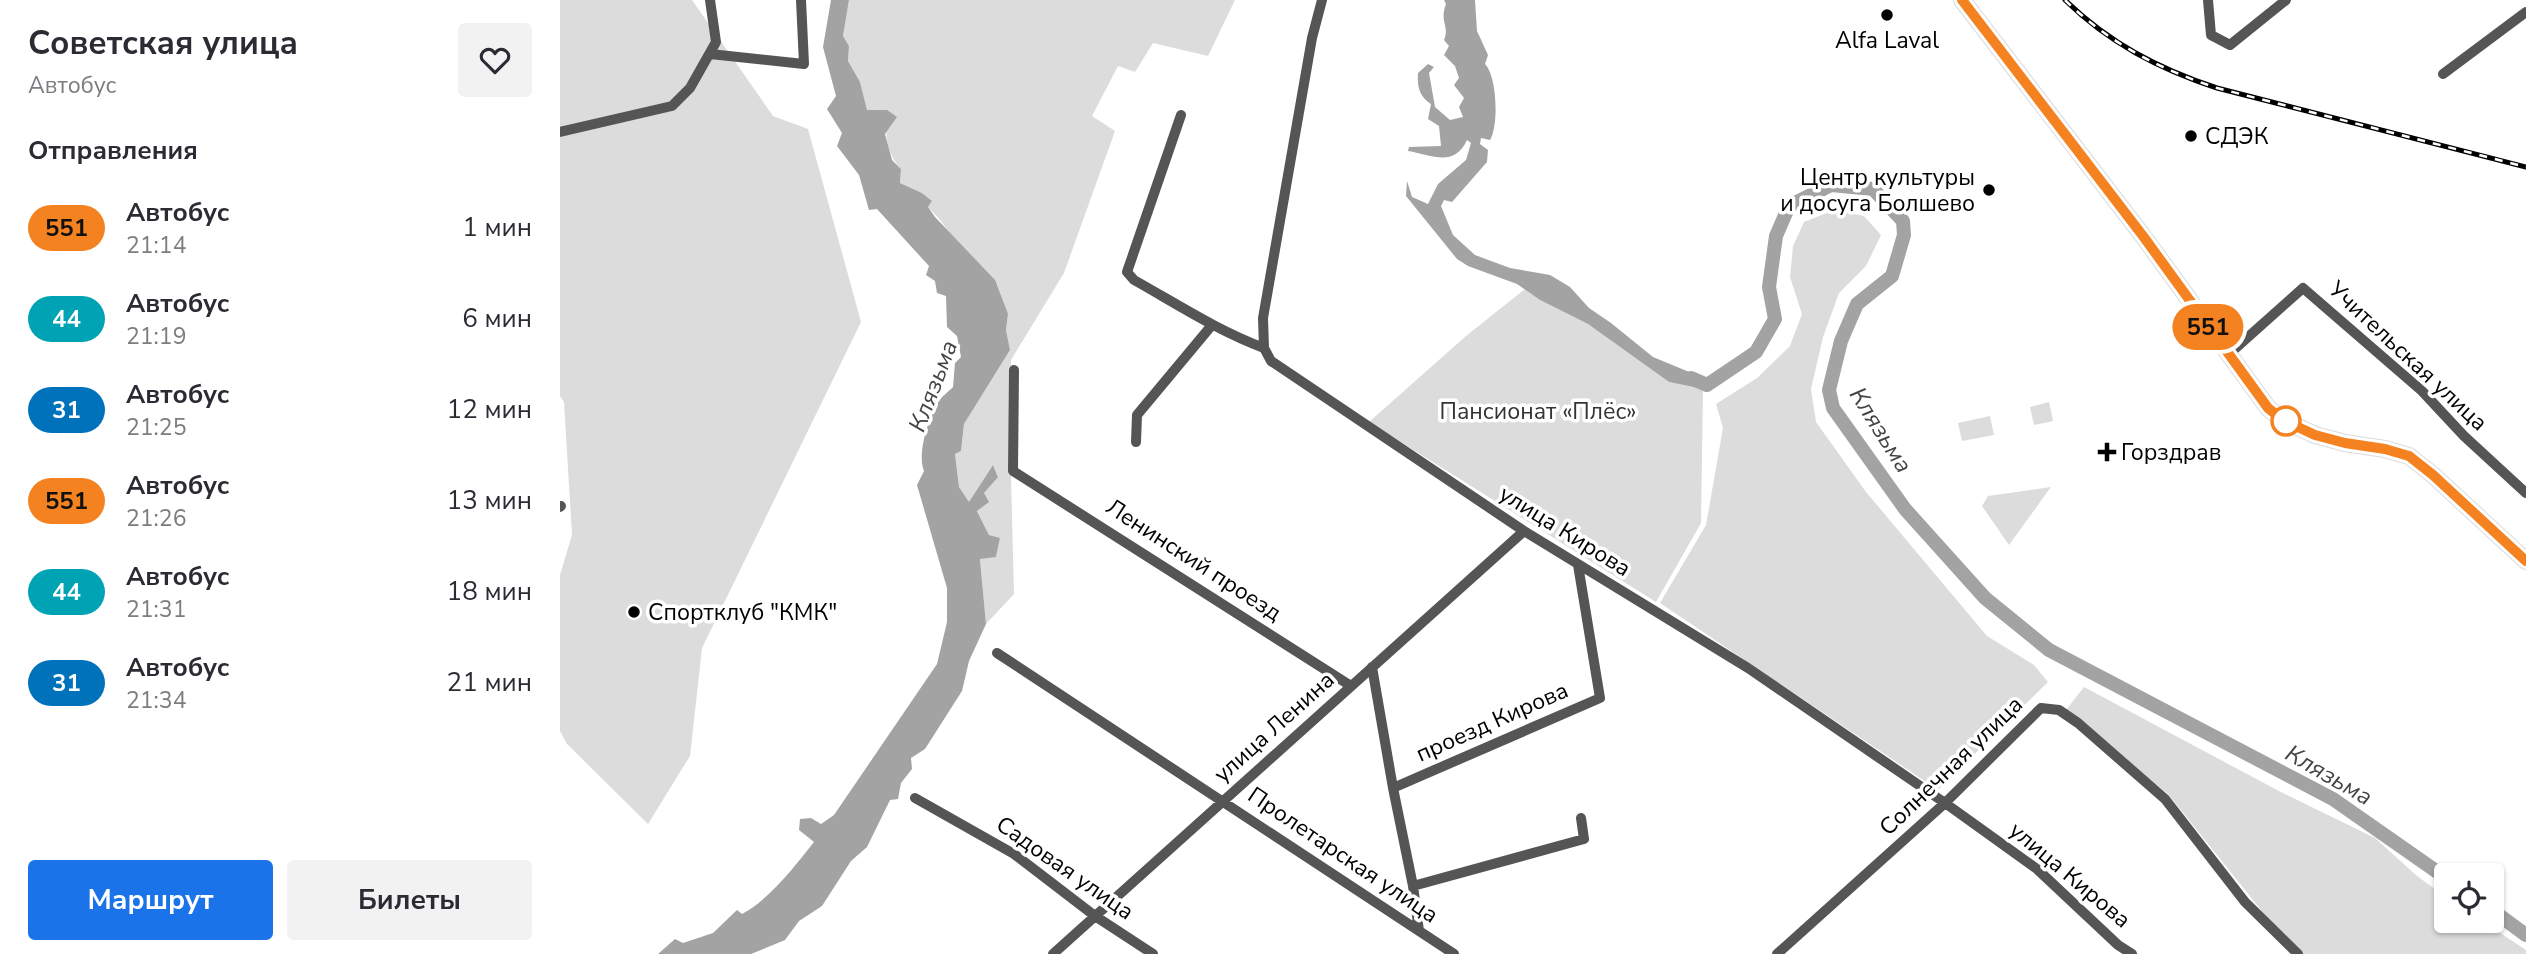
<!DOCTYPE html>
<html lang="ru">
<head>
<meta charset="utf-8">
<style>
	body { margin:0; font-family:"Nunito Sans",sans-serif; background:#f2f2f3; color:#2b2b33; height:100vh; display:flex; flex-direction:column; font-size:26px; white-space:nowrap }
	* { box-sizing:border-box; margin:0 }
	p { font-size:23px; color:#7c7c81 }
	.icon { flex:none; width:38px; height:38px; fill:none; stroke:currentColor; stroke-width:2; stroke-linecap:round; stroke-linejoin:round }
	.map { position:relative; flex:1; overflow:hidden }
	.panel { display:flex; flex-direction:column; background:#fff; width:560px }
	.panel>* { flex:none }
	.badge { padding:0 14px; border-radius:23px; font-size:24px; line-height:46px }
	.controls { position:absolute; left:1874px; top:863px; display:grid; gap:14px }
	.controls a { display:grid; place-items:center; width:70px; height:70px; border-radius:7px; background:#fff; box-shadow:0 2px 5px #0004; font-size:35px }
	.map>.badge { position:absolute; translate:-50% -50%; box-shadow:0 0 0 4px #fff }
	h2 { padding:0 28px; font-size:26px; line-height:63px }
	.round { display:grid; place-items:center; flex:none; width:74px; height:74px; border-radius:7px; background:#f2f2f3 }
	.head { display:flex; align-items:center; justify-content:space-between; height:119px; padding:0 28px }
	h1 { font-size:33px; font-weight:700; line-height:52px }
	.action { display:flex; gap:14px; margin-top:auto; padding:14px 28px }
	.action a { flex:1; height:80px; border-radius:7px; background:#1a73e8; color:#fff; font-size:28px; font-weight:700; line-height:80px; text-align:center }
	.action a+a { background:#f2f2f3; color:#2b2b33 }
	ul { padding:0; list-style:none }
	li { display:flex; align-items:center; gap:21px; height:91px; padding:0 28px }
	li div { flex:1 }
	li b { display:block; font-size:26px }
	li em { font-style:normal }
	li .badge { min-width:77px; font-weight:700; text-align:center }
	main { display:flex; flex:1; min-height:0 }
	.map>svg:first-child { display:block }
</style>
</head>
<body>
<main>
<section class="panel">
<div class="head"><div><h1>Советская улица</h1><p>Автобус</p></div><a class="round"><svg class="icon" aria-label="heart" viewBox="0 0 24 24"><path d="M12 20l-8-8c-3-5 5-10 8-4 3-6 11-1 8 4z"/></svg></a></div>
<h2>Отправления</h2>
<ul>
<li><span class="badge" style="background:#f58220;color:#111">551</span><div><b>Автобус</b><p>21:14</p></div><em>1 мин</em></li>
<li><span class="badge" style="background:#00a3b4;color:#fff">44</span><div><b>Автобус</b><p>21:19</p></div><em>6 мин</em></li>
<li><span class="badge" style="background:#0072bc;color:#fff">31</span><div><b>Автобус</b><p>21:25</p></div><em>12 мин</em></li>
<li><span class="badge" style="background:#f58220;color:#111">551</span><div><b>Автобус</b><p>21:26</p></div><em>13 мин</em></li>
<li><span class="badge" style="background:#00a3b4;color:#fff">44</span><div><b>Автобус</b><p>21:31</p></div><em>18 мин</em></li>
<li><span class="badge" style="background:#0072bc;color:#fff">31</span><div><b>Автобус</b><p>21:34</p></div><em>21 мин</em></li>
</ul>
<div class="action"><a>Маршрут</a><a>Билеты</a></div>
</section>
<div class="map">
<svg width="1966" height="954" viewBox="0 0 1966 954">
	<rect width="100%" height="100%" fill="#fff"/>
	<path fill="#dcdcdc" d="M0,0h132l81,116 35,13 53,193 -159,326 -12,108 -42,68 -81,-80 -7,-13v-156l12,-40 -8,-133 -4,-6z
		M289,0h386l-27,56 -55,-13 -18,29 -17,-6 -26,50 23,15 -51,142 -53,87v118l3,116 -28,30 -6,-66 16,-1 4,-19 -11,-3 -12,-25 7,-17 14,-17 -5,-11 -24,38 -10,-16 -4,-33 6,-3 3,-27 46,-74 -4,-20 2,-16 -67,-93 -13,-14 4,-6 -10,-8 -22,-10 1,-14c-16,-17 -16,-37 -14,-59l-20,1 -7,-29 -12,-21 1,-15 -6,-10z
		M1274,210l30,6 17,19 -15,31 -27,27 -16,44 -12,52 5,33 50,70 121,144 47,29 14,17 -110,108 -278,-187 46,-78 17,-97 -7,-24 41,-26 33,-32 12,-32 -12,-37 3,-31 11,-24z
		M965,289l15,11 48,24 81,58 34,7 -2,134 -45,79 -287,-180 97,-86z
		M1489,402l4,19 -19,4 -4,-18z
		M1430,416l4,19 -32,6 -4,-18z
		M1491,487l-42,58 -27,-39 6,-10z
		M1524,687l193,103 98,48 42,38 29,21v23l36,1 44,29v4h-223l-30,-29 -105,-131 -102,-84z"/>
	<path fill="#a3a3a3" d="M271,0h18l-6,36 6,10 -1,15 12,21 7,28h20l10,7 -12,17 7,26 9,9 -1,14 22,10 10,8 -4,6 7,10 60,63 13,34 -2,16 4,20 -46,74 -3,27 -6,3 4,33 10,15 24,-37 5,12 -14,16 5,9 -12,9 12,24 11,3 -4,19 -16,2 6,65 -17,37 -7,30 -37,58 -14,9 1,11 -11,14 -3,16 -8,1 -23,47 -16,14 -29,45 -23,15 -14,19 -34,14h-93l17,-15 8,4 30,-10 24,-23 5,4c29,-16 52,-47 72,-72l-15,-12 1,-11 11,-1 10,6 13,-9 103,-151 10,-42v-34l-30,-103 7,-14c-7,-17 4,-51 13,-67 4,-7 11,-12 16,-17l2,-24 6,-6 -4,-21 -10,-9 -1,-31 -9,-3 -2,-12 -9,-6 3,-9 -52,-57 -8,1 -10,-35 -22,-29 5,-13 -15,-24 9,-13 -13,-49z
		M884,0h31l2,31 11,24 -3,9c12,12 14,61 5,76l-9,-2 -1,6 8,6 -1,12 -35,40 -8,-2 -3,6 12,29 22,20 35,13 40,7 20,12 19,21 22,15 42,34 58,24 -8,8 -34,-7 -81,-58 -48,-24 -23,-16 -49,-18 -11,-7 -51,-63 1,-15 5,16 16,7 10,-20 28,-24 5,-17 -4,-3c-13,28 -35,15 -59,11l1,-4 32,-1 -2,-20 -11,-7 3,-15c-12,-8 -14,-18 -13,-31l10,-9 6,3 -5,6 6,34 15,13 13,-3 -4,-10 5,-9 -10,-13 5,-7 -4,-12 -11,-11 5,-9 -5,-6c6,-14 -5,-18 2,-36z"/>
	<g fill="none" stroke-linecap="round" stroke-linejoin="round">
		<path stroke="#a3a3a3" stroke-width="14" d="M1131,378l16,7 49,-33 19,-33 -6,-32 7,-51 13,-30 42,-21 42,4 30,32 1,14 -12,41 -35,28 -16,37 -12,49 4,18 72,101 80,89 64,52 284,149 113,79
			M1932,910l34,25"/>
		<g stroke="#dbdbdb" stroke-width="18">
			<path id="major" d="M1402,0l181,236 125,172 15,12 32,15 30,8 40,6 24,7 24,19 93,86"/>
		</g>
		<path stroke="#555" stroke-width="10" d="M762,0l-10,38 -49,280 1,30 7,13 253,170 224,137 197,135 92,66 81,76 14,9
			M1648,0l3,35 19,10 56,-45
			M150,54l94,10 -3,-64
			M1883,74l83,-62
			M621,115l-54,157 7,8c43,24 84,51 130,68
			M0,132l112,-26 18,-18 26,-46 -6,-42
			M1669,354l74,-66 119,103 42,45 62,57
			M454,370l-1,101 338,215
			M576,442l1,-27 75,-90
			M0,507l1,-1
			M437,653l457,301
			M812,667l21,121 20,98 6,45
			M833,788l207,-90 -22,-133
			M355,798l99,56 81,62 58,38
			M853,886l171,-47 -3,-21
			M493,954l471,-423
			M1217,954l168,-151 96,-95 18,2 19,13 87,76 80,103 53,52"/>
		<use href="#major" stroke="#000" stroke-width="14"/>
		<g stroke="#000" stroke-width="5">
			<path id="rail" d="M1505,0c44,43 94,69 152,88l309,79"/>
		</g>
		<use href="#rail" stroke="#fff" stroke-width="2.5" stroke-dasharray="8" stroke-linecap="butt"/>
	</g>
	<g fill="none" stroke-linecap="round" stroke-linejoin="round">
		<g stroke="#fff" stroke-width="16">
			<path id="line" d="M1402,0l181,236 125,172 15,12 32,15 30,8 40,6 24,7 24,19 93,86"/>
		</g>
		<use href="#line" stroke="#f58220" stroke-width="10"/>
	</g>
	<g fill="#000" stroke="#fff" stroke-width="2.5">
		<circle cx="1327" cy="15" r="7"/>
		<circle cx="1631" cy="136" r="7"/>
		<circle cx="1429" cy="190" r="7"/>
		<path d="M1543.5 441.5h7v7h7v7h-7v7h-7v-7h-7v-7h7z"/>
		<circle cx="74" cy="612" r="7"/>
	</g>
	<circle fill="#fff" stroke="#f58220" stroke-width="3.5" cx="1726" cy="421" r="14"/>
	<g text-anchor="middle" dominant-baseline="central" stroke-width="7" stroke-linejoin="round" paint-order="stroke">
		<g font-size="23" fill="#000" stroke="#fff" text-anchor="start">
			<text x="1327" y="40" text-anchor="middle">Alfa Laval</text>
			<text x="1645" y="136">СДЭК</text>
			<text x="1415" y="177" text-anchor="end">Центр культуры<tspan x="1415" dy="26">и досуга Болшево</tspan></text>
			<text x="1561" y="452">Горздрав</text>
			<text x="88" y="612">Спортклуб "КМК"</text>
		</g>
		<g font-size="23" fill="#000" stroke="#fff">
			<text transform="translate(1848 356) rotate(43)">Учительская улица</text>
			<text transform="translate(1005 531) rotate(32)">улица Кирова</text>
			<text transform="translate(634 560) rotate(33)">Ленинский проезд</text>
			<text transform="translate(932 722) rotate(-24)">проезд Кирова</text>
			<text transform="translate(714 727) rotate(-42)">улица Ленина</text>
			<text transform="translate(1391 766) rotate(-44)">Солнечная улица</text>
			<text transform="translate(783 855) rotate(34)">Пролетарская улица</text>
			<text transform="translate(505 868) rotate(35)">Садовая улица</text>
			<text transform="translate(1510 875) rotate(40)">улица Кирова</text>
		</g>
		<g font-size="23" fill="#333" stroke="#fff">
			<text x="978" y="411">Пансионат «Плёс»</text>
		</g>
		<g font-size="24" font-style="italic" fill="#444" stroke="#fff">
			<text transform="translate(373 386) rotate(-69)">Клязьма</text>
			<text transform="translate(1321 430) rotate(58)">Клязьма</text>
			<text transform="translate(1769 775) rotate(30)">Клязьма</text>
		</g>
	</g>
</svg>
<div class="controls">
<a><svg class="icon" aria-label="locate" viewBox="0 0 24 24"><circle cx="12" cy="12" r="6"/><path d="M12 2v4M12 18v4M2 12h4M18 12h4"/></svg></a>
</div>
<b class="badge" style="left:1648px;top:327px;background:#f58220;color:#111">551</b>
</div>
</main>
</body>
</html>
